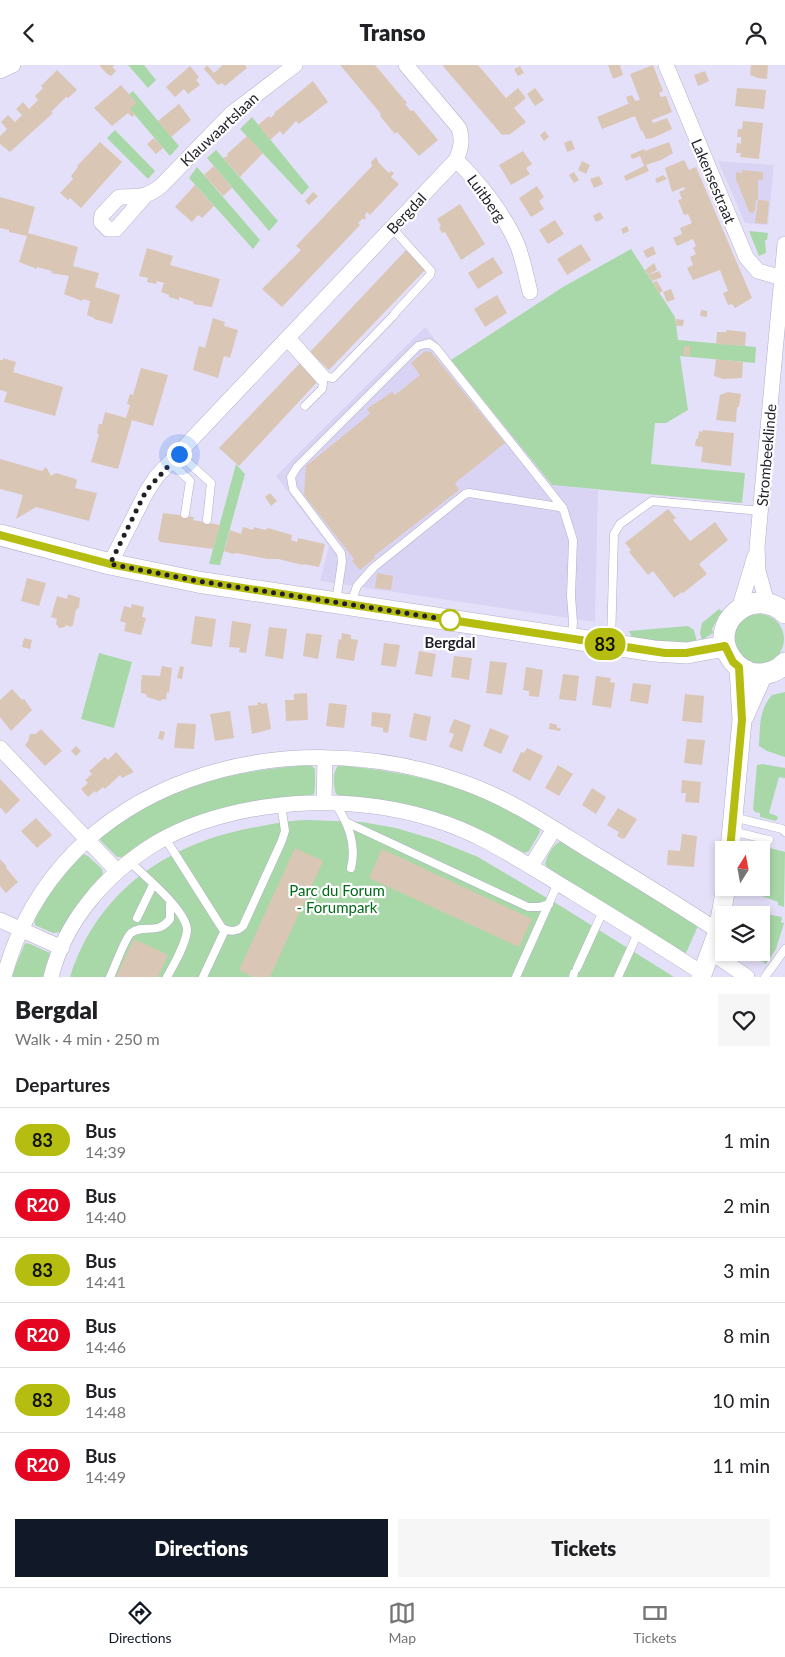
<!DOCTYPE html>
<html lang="en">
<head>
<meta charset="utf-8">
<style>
	body { margin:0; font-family:Lato,sans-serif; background:#f6f6f6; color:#202124; height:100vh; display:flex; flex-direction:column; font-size:19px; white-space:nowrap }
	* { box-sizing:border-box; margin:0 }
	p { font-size:16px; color:#757577 }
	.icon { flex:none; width:28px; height:28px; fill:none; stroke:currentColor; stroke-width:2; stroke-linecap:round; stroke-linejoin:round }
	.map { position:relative; height:912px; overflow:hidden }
	.sheet { display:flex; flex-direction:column; background:#fff; flex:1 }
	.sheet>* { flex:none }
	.badge { padding:0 10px; border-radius:16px; font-size:18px; line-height:32px }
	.needle { width:32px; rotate:11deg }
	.fabs { position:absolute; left:715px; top:776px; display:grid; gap:10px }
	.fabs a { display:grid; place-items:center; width:55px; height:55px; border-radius:0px; background:#fff; box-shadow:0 2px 8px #0003; font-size:25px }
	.you { position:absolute; width:25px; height:25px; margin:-12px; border:4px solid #fff; border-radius:50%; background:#1a73e8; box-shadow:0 0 0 8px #1a73e833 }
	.map>.badge { position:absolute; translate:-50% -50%; box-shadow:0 0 0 2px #fff }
	h2 { padding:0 15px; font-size:19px; line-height:45px }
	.round { display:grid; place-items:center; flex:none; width:52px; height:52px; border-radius:0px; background:#f6f6f6 }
	.summary { display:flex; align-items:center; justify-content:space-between; height:85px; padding:0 15px }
	h1 { font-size:24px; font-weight:800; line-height:38px }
	.cta { display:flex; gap:10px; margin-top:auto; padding:10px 15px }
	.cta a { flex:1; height:58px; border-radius:0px; background:#111827; color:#fff; font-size:20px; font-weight:800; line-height:58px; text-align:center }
	.cta a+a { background:#f6f6f6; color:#202124 }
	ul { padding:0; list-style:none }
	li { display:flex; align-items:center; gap:15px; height:65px; padding:0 15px; border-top:1px solid #e0e0e0 }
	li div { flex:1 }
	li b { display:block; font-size:19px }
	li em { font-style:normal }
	li .badge { min-width:55px; font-weight:700; text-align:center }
	header { display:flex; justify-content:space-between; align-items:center; height:65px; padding:0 15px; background:#fff; font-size:22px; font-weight:800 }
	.menu { display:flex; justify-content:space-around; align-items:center; height:70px; border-top:1px solid #e0e0e0; background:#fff; font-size:14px; color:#757577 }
	.menu a { display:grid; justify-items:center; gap:2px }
	.menu .current { color:#111827 }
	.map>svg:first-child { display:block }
</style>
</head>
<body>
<header><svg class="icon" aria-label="back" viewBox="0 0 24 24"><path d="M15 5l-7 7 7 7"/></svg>Transo<svg class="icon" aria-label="person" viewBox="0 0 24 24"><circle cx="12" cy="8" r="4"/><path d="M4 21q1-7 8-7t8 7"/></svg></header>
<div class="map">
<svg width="785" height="912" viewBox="0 0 785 912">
	<rect width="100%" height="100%" fill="#e5e0f9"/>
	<path fill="#dad4f4" d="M718,96l56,4 -6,60 -23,-2z
		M425,262l127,158 46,5 -3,132 -275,-41 9,-35 -53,-70z"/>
	<path fill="#a8d8a8" d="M128,0h16l12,15 -8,8z
		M133,26l46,55 -9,10 -48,-56z
		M252,52l57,70 -7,8 -62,-66z
		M115,65l40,41 -7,8 -41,-41z
		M216,85l62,71 -9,10 -62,-73z
		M197,102l63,73 -7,9 -64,-71z
		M749,166l19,2 -1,7h-2l1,13 -7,3z
		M631,184l44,68 3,23 78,7 -1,16 -75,-7 8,54 -22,13h-11l-4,41 94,9 -3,30 -190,-18 -101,-125 112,-73z
		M236,399l9,10 -25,91 -11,-1z
		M719,544l3,2 -10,18 1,4 -11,7 -2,-7 2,-10z
		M734 574a25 25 0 1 1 50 0a25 25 0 1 1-50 0Z
		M688,561l6,4 3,12 -35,2 -30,-6 -3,-7z
		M99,588l33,9 -18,66 -33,-9z
		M785,627v65l-18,-6 -8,-5c1,-18 0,-37 13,-51z
		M762,699l23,4v10l-6,-1 -10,36 8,3 1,2 -2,3 -16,-4v-4l-5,-1 -2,-3 4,-44z
		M311,700l4,4v19l-1,6 -3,1 -49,5 -117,42 -22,15h-6l-16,-16 -1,-2c9,-7 17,-16 27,-22 56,-35 120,-48 184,-52z
		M339,700c46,5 92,12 135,29 23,9 44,21 65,33l1,5 -11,19 -4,2 -50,-25 -38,-15 -54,-13 -45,-5 -2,-1c-3,-8 -4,-23 3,-29z
		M307,755l55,2 34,6 40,12 42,17 81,48 115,72h-604c28,-89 103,-137 192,-151 15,-3 30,-6 45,-6z
		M562,776l136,85 -12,27 -11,-4 -128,-82 -2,-3c2,-8 8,-21 17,-23z
		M751,778l34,9 -1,55 -6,-2v-3l-32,-12v-2l15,-1v-37h-12z
		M83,789l5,2 14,13 1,5 -15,17 -27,41 -8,1 -16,-7 -2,-1c-4,-16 37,-60 48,-71z
		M745,845l37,7 -1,5 3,1 -8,26 -10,15 -10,-6 -5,-5h10v-38h-18z
		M25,878l5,1 20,9 -7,24h-32z"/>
	<path fill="#dac6b4" d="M99,0h16l-3,2 4,4 -5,5 -4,-2z
		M207,0l7,8 9,-8h22l2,3 -22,18 -3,-3 -4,2 -14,-16z
		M340,0h35l32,38 -2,1 6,7 2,-1 25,30 -19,16 -22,-24 -2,2 -15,-18 1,-2z
		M442,0h36l28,33 12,-10 8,10 -12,10 12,14 -17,13 -1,-1 -6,1z
		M608,0h12l3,10 -10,4z
		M653,0l10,26 -4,2 2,4 5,-1 6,16 -20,8 1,3 14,-5 5,11 -19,9 -7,1 -4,-9 -1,1 -6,-15 -33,13 -5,-12 33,-14h-2l-2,-6 6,-2 3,6 5,-1 -10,-26z
		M751,0h17l-1,14 -9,-1 -8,-3z
		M190,1l9,11 -3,3 4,5 -12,9 -4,-5 -9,8 -9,-10z
		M520,1l4,7 -6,3 -4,-7z
		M57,5l20,20 -9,8 -2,-1 -15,15 2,1 -43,39 -10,-8v-8l7,-7 -6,-7 7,-7 7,7 7,-7 -6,-6 7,-7 6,7 9,-9 -3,-4 8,-8 -2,-2z
		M705,6l4,10 -11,5 -4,-11z
		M313,16l15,21 -29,22 -3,-3 -13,14 -3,-4 -10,9 -12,-15 11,-9 1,2 5,-4 -1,-1z
		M121,20l16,18 -7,6 5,5 -3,3 -4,-4 -16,13 -18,-18z
		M535,23l9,12 -9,6 -8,-12z
		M737,23l29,2 -2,19 -29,-3z
		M179,39l12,16 -20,17 -13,-16z
		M743,56l20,2 -4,36 -19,-2 1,-4h-5l1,-10 4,1v-7h-4l1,-8h4z
		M545,66l4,6 -5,4 -4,-6z
		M247,71l16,17 -23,24 -17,-19 5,-2 -1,-2z
		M154,73l9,10 -7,6 -9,-10z
		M571,75l4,9 -8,3 -3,-9z
		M100,77l22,20 -41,46 -11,-10 -2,2 -8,-7 13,-14 -2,-3 7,-9 -1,-1z
		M669,77l4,11 -12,7 -15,5 3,6 -23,10 -2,-5 20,-10 -4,-10 -8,3 -2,-4 14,-6 1,2z
		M523,86l9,13 -6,4 4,6 -19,11 -12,-20z
		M376,92l3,6 10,10 2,-2 3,2 -3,4 8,7 -29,31 -3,-3 -2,3 1,4h-4l-4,4 2,2 -78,82 -20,-18 39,-39 -5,-4 76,-80 -1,-4z
		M684,95l5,10 7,-3 56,131 -17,10 -3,-4 -4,1 -5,-12 5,-2 -8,-21 -27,10 -6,-12 6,-3 -3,-8 6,-3 -3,-6 3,-2 -3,-7 -16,7 -4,-8 9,-4 -2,-6 12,-5 -4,-9 -4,1 -6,-15 4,-1 -3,-7 6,-3 -1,-2 -12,5 -7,-24z
		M582,96l8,4 -4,9 -8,-4z
		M214,101l18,22 -9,8 -19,-21z
		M742,105l21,2v8h-5v20h-2l-1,10 -2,3 -4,-1 -13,-33v-7l6,1z
		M574,107l5,8 -5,3 -5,-8z
		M663,110l4,4 -10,4 -2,-4z
		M599,111l4,8 -9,4 -4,-9z
		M195,120l19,21 -12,12 -4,-3 -6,7 -17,-15z
		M537,121l7,11 -5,4 5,8 -13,8 -12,-19z
		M313,127l5,4 -9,9 -4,-4z
		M0,132l35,10 -7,26 50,14 -5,19 26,7 -4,14 25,8 -8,29 -18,-5v-1l-7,-3 3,-14 -7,-2 -1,2 -18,-7 5,-18 -18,-3 1,-2 -15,-4v2l-18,-7 8,-26 -18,-4v-2l-9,-2z
		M758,135l11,1 -2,23 -12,-1z
		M460,139l25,40 -24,16 -16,-28 -3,1 -3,-6 2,-1 -4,-7z
		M600,147l4,6 -8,4 -3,-6z
		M555,155l9,14 -16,10 -9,-14z
		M627,161l2,5 -6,3 -2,-5z
		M581,179l10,16 -24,15 -10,-16z
		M653,181l3,8 -9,4 -4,-7z
		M147,183l26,8 -3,9 50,14 -8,28 -19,-3 1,-2 -15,-5v3l-10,-3v-2l-8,-3 3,-9 -7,-2 -1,3 -9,-2 1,-4 -9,-2z
		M406,185l20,19 -97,101 -19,-18z
		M493,192l10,16 -25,16 -10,-16z
		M654,198l3,7 -9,5 -3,-5z
		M659,206l3,6 -10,4 -4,-6z
		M657,216l6,10 -4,2 -6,-11z
		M671,224l4,10 -8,3 -4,-10z
		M497,230l10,18 -22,14 -11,-18z
		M701,245l6,1v6l-7,-1z
		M213,253l12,4 -1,4 14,4 -8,28 -6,-2 -6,22 -25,-8 6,-24 6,2z
		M676,254l8,1 -1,6h-7z
		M727,265l19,2 -1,14 -29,-2 1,-12h9z
		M684,281h6v10l-7,-1z
		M425,286l6,1 74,91 -50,40 4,7 -85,66 1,2 -15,12 -8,-9 2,-2 -50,-64 2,-29 64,-52 -3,-5 25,-17 3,3 25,-20 -9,-12z
		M3,293l13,4 -3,10 50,15 -8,29 -51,-14 3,-10 -7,-2v-30h3z
		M716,294l27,3 -1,16 -19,1 -9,-3z
		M300,298l19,17 -80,86 -20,-18z
		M141,303l27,7 -15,51 -21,-6 -14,49 -27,-7 8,-28 -2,-1 2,-9h3l3,-12 21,6 4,-13 -3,-1 3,-10 3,1z
		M728,327l13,2 -2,13h-2l-1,15 -20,-2 4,-25z
		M703,365l31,3 -3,33 -30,-4 2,-15 -8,-1 1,-7h2l1,-8 3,1z
		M0,394l42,12 4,-4 5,9 5,-3 20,6 1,2 -2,7 22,5 -8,28 -53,-14 -20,12 7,-24 -23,-6z
		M270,428l7,8 -6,5 -6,-9z
		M668,444l8,9 -3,2 17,21 25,-19 13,18 -29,24 8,10 -24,19 -1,-1 -8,6 -21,-27 -5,4 -19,-23 2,-2 -6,-7z
		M163,448l31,4 -1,3 27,5 -7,24 -53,-7 -2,-3z
		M243,462l10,3 1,-3 11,3 3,-2 24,7 -1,5 6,2 1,-4 27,6 -4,17 -2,6 -15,-3 -1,1 -25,-6h-10l-32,-6 -3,1 -9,-3 6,-21 11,4z
		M377,508l16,3 -2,14 -16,-2z
		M27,513l19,5 -7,23 -18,-5z
		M68,529l12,4 -1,9 -3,3 -3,15 -2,2 -5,-2 -1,2 -6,1 -3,-4 1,-5 -6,-2 6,-21 10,3z
		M132,539l12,3 -2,10 4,1 -5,17 -17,-4 2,-8 -6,-2 4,-15 7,2z
		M195,551l21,3 -4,28 -21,-3z
		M232,556l19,3 -5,29 -7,-1 1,-4 -11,-1z
		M269,562l18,2 -4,30 -18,-3z
		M306,568l16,2 -4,24 -15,-3z
		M342,568l9,2v4l7,1 -4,21 -18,-3 2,-15 1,-4 2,1z
		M24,573l8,2 -2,9 -8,-2z
		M384,578l16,2 -4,22 -15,-2z
		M419,586l17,3 -4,23 -17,-3z
		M454,591l18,2 -3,22 -18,-3z
		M490,596l17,2 -5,32 -16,-2z
		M162,601l10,2 -3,25 -2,-1 -1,8 -3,-1 -3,2 -13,-4 -1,-3 -5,-1v-10l1,-8 18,1z
		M180,601l4,1 -2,12 -5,-1z
		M526,602l17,3 -4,27 -10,-1v-5l-6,-1z
		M563,609l16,2 -3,25 -17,-2z
		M596,611l15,2 -1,4 5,1 -4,25 -19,-3z
		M633,618l18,2 -3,19 -18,-3z
		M12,624l10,11 2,-1 8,11 -21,21 -11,-14v-17z
		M307,628l1,27 -22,1 -1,-21h9v-6z
		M685,629l19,2 -2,27 -20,-2z
		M261,637v2l6,-1 4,26 -19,5 -4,-28 10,-1 -1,-2z
		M329,638l18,2 -3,23 -18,-2z
		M230,646l4,27 -19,3 -5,-27z
		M372,647l19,2 -3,19 -5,-1v-4l-12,-2z
		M414,648l17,4 -5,24 -17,-4z
		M454,654l17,6 -9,27 -13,-5 5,-13 -5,-2z
		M177,658l19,1 -2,25 -20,-1z
		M550,658l7,2v3h4l-1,3 -11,-2z
		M490,663l19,8 -8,18 -18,-8z
		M41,664l21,22 -17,15 -20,-21 3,-4 2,-7h6z
		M160,666l5,1 -2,8 -5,-1z
		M687,674l18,1 -3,25 -18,-2z
		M76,681l5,5 -5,5 -5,-5z
		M527,683l16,8 -13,25 -18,-10 9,-19 3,1z
		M116,687l18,20 -12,6 -2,-3 -15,14 -2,-2 -7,6 -1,-2 -7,6 -7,-8 7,-6 -3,-3 7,-6 -3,-3 16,-14 3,3z
		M558,700l15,9 -14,22 -14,-8z
		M0,714l20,21 -14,14 -6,-7z
		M682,715l19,2 -2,21 -14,-1 1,-9h-5z
		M592,723l14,9 -10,17 -14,-9z
		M618,743l19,11 -12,19h-1l-1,1 -6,-3 2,-4 -12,-7z
		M36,753l16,17 -15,13 -16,-17z
		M682,769l15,2 -3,31 -27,-2 1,-15 12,1z
		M295,783l28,13 -53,116h-17l-14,-7z
		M382,784l150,70 -13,28 -150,-69z
		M0,794l7,8 -1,1 12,14 -12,11 -6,-7z
		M134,874l34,16 -10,22h-42z"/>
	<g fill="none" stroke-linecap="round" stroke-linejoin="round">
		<g stroke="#b2aec6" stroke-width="9">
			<path id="service" d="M392,163l39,43 -1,4 -35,38
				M290,270l37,42 6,1 61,-63
				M285,276l38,42 -1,6 -17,17
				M179,389l32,29 -4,37
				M170,397l20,19 -5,33
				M336,537l6,-40 -1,-9 -48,-64 -2,-12 6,-10 121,-121 11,-3 7,5 127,160 10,32 -2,56 2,26 -1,15
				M351,538l6,-17 17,-19 91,-73 4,-1 90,14 4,2
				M611,578l3,-109 6,-10 32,-23 109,10
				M335,738c13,20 22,41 16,65
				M281,739l4,27 -4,12
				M733,752l49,12 3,3
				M346,757l182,85h11l10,-3
				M732,766l37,9
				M165,773l57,90c7,4 15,4 21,-2l37,-81
				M129,796c14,14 59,50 58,70 -2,15 -13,33 -20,46
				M137,853l16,-33
				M577,903l26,-57
				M110,912c4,-8 15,-39 21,-44 13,-10 26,3 39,-14v-18
				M203,912l22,-47
				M516,912l42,-94
				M573,912l1,-4
				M618,912l20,-44
				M765,912l20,-28"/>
		</g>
		<g stroke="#b2aec6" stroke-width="16">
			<path id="minor" d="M406,0l53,63c4,12 2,21 -3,32 23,22 48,54 61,84 6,15 9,32 13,48
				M666,0l80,192 12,14 24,7
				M0,6l13,-6
				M145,131l-29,33h-8l-7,-7 1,-7 17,-18c19,-1 25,2 42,-11l70,-72 64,-49
				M110,499l37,-73 10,-15 299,-316
				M767,538l-9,-32 -1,-24 28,-303
				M739,544l16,-53
				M0,683l117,123
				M324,737l1,-44
				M531,801l23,-37
				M0,855l62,28
				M711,887l36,25
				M4,912c54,-201 283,-259 461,-194 45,16 85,43 125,68 43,26 86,52 128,80
				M51,912c14,-57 56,-104 105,-134 34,-20 70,-30 109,-36 73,-11 153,-1 219,33 31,16 60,35 90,53 43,26 86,53 128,80"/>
		</g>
		<g stroke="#b2aec6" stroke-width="20">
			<path id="tertiary" d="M744,652l19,-43
				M730,785l12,-130 -3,-52
				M701,912l17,-46 8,-44"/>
		</g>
		<g stroke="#b2aec6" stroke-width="22">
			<path id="secondary" d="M0,470l110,29 88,18 456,69 33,2 38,-7
				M785,548c-31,-29 -79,10 -54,45 6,9 15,15 26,16 10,0 21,-3 28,-11"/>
		</g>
		<use href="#service" stroke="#fff" stroke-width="8"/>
		<use href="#minor" stroke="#fff" stroke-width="15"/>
		<use href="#tertiary" stroke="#fff" stroke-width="19"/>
		<use href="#secondary" stroke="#fff" stroke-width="21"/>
	</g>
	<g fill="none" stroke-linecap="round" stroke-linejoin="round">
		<g stroke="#fff" stroke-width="11">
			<path id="line" d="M0,470l110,29 88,17 467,72h21l39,-7 8,16 6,5 3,53 -12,130"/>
		</g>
		<use href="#line" stroke="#b4bd10" stroke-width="8"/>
		<path stroke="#201e27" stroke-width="5" stroke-dasharray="0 9" d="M179,389l-33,37 -36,73 88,17 252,39"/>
	</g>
	<circle fill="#fff" stroke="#b4bd10" stroke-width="2.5" cx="450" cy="555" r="10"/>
	<g text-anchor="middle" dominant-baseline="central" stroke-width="4.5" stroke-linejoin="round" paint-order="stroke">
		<g font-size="15" fill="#201e27" stroke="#fff">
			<text transform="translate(219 64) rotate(-43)">Klauwaartslaan</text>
			<text transform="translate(714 116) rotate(67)">Lakensestraat</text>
			<text transform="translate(487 133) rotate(54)">Luitberg</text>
			<text transform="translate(406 148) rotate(-47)">Bergdal</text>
			<text transform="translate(766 390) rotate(-85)">Strombeeklinde</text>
		</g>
		<g font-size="15" font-weight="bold" fill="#201e27" stroke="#fff">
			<text x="450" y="577">Bergdal</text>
		</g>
		<g font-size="15" fill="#006a18" stroke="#fff">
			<text x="337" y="825">Parc du Forum<tspan x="337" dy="17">- Forumpark</tspan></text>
		</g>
	</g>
</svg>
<div class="fabs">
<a><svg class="needle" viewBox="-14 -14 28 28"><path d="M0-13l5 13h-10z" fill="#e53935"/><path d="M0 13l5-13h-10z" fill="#757577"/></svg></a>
<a><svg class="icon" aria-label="layers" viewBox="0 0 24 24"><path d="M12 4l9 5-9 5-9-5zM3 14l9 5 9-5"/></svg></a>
</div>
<div class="you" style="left:179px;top:389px"></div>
<b class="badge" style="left:605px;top:579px;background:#b4bd10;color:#111">83</b>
</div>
<section class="sheet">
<div class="summary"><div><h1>Bergdal</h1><p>Walk · 4 min · 250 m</p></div><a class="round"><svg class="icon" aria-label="heart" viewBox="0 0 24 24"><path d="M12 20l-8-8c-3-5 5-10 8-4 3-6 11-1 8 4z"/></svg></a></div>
<h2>Departures</h2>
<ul>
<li><span class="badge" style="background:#b4bd10;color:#111">83</span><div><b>Bus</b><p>14:39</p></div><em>1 min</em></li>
<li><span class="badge" style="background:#e40521;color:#fff">R20</span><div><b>Bus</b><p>14:40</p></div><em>2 min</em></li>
<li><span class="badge" style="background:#b4bd10;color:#111">83</span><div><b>Bus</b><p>14:41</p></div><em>3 min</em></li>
<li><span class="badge" style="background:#e40521;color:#fff">R20</span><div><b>Bus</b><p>14:46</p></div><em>8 min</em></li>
<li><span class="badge" style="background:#b4bd10;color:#111">83</span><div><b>Bus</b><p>14:48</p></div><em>10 min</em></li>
<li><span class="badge" style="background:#e40521;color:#fff">R20</span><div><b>Bus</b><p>14:49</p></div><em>11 min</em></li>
</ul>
<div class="cta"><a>Directions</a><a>Tickets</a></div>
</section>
<nav class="menu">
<a class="current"><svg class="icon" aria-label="directions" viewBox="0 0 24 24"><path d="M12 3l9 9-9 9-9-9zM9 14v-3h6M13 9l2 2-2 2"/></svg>Directions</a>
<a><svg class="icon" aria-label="map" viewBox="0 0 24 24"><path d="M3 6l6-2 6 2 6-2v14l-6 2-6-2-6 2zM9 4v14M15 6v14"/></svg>Map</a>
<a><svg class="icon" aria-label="tickets" viewBox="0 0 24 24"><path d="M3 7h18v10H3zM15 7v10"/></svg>Tickets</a>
</nav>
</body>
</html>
